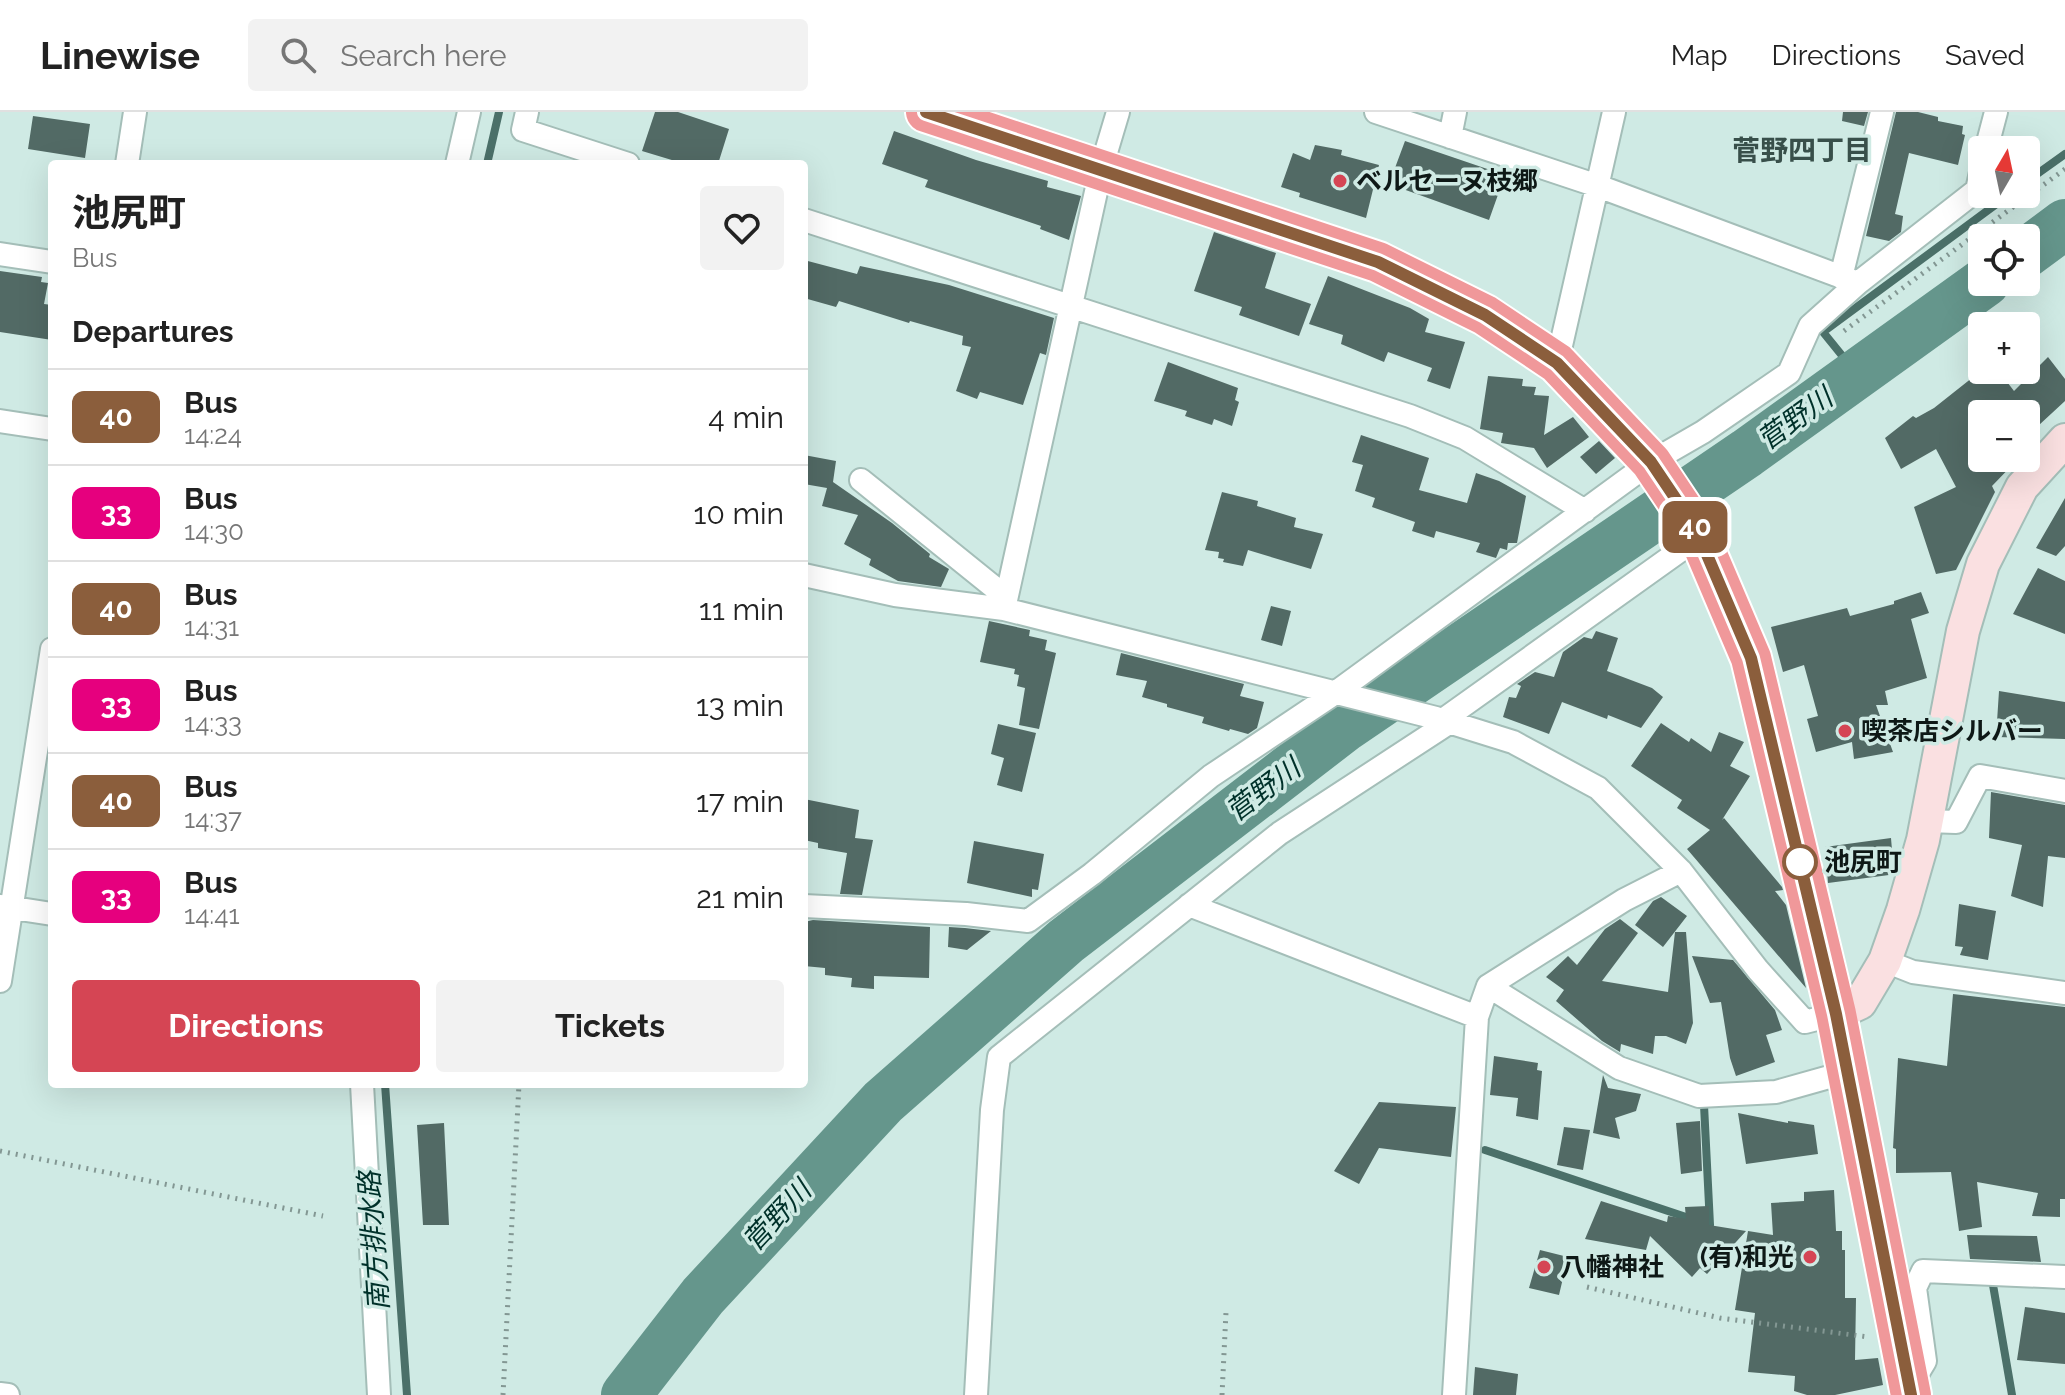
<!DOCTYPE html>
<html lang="en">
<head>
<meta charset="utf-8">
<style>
	body { margin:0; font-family:Raleway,"Noto Sans JP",sans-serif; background:#f2f2f2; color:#222; height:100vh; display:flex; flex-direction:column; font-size:30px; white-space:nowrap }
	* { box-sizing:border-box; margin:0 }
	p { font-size:26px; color:#767676 }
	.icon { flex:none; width:44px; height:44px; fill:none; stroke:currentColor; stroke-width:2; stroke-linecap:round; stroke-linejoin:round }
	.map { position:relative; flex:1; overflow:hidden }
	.details { position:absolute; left:48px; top:48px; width:760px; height:928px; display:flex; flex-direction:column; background:#fff; border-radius:8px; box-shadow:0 8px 32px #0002 }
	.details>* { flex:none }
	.badge { padding:0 16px; border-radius:12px; font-size:28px; line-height:52px }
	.needle { width:52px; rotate:9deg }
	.fabs { position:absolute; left:1968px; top:24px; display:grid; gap:16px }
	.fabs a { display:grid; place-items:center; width:72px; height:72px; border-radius:8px; background:#fff; box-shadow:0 8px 32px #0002; font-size:40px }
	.map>.badge { position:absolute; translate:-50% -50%; box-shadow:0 0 0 4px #fff }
	h2 { padding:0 24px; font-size:30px; line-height:72px }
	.round { display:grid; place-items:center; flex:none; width:84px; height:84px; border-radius:8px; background:#f2f2f2 }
	.head { display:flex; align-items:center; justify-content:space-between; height:136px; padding:0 24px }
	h1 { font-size:38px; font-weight:700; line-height:60px }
	.cta { display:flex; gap:16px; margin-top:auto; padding:16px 24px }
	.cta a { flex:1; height:92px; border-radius:8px; background:#d54554; color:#fff; font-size:32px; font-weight:700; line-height:92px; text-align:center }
	.cta a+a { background:#f2f2f2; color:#222 }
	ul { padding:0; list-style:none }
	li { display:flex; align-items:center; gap:24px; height:96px; padding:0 24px; border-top:2px solid #e0e0e0 }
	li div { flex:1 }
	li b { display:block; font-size:30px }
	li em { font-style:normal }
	li .badge { min-width:88px; font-weight:700; text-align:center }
	header { display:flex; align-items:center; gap:48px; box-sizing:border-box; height:112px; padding:0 40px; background:#fff; border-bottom:2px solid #e0e0e0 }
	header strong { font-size:38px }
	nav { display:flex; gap:44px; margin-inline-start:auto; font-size:28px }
	.search { width:560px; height:72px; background:#f2f2f2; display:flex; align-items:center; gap:20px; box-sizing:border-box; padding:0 28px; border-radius:8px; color:#767676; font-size:30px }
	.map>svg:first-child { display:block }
</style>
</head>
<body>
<header>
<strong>Linewise</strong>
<div class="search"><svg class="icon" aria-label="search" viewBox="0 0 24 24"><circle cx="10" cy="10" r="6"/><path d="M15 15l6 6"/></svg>Search here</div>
<nav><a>Map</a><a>Directions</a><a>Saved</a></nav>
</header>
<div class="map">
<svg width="2065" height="1283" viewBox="0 0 2065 1283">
	<rect width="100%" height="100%" fill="#cfeae4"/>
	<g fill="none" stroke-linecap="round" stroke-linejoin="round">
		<path stroke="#4b7069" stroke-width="8" d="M487,52l12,-52
			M2026,70l39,-28
			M1857,262l-34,-42 187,-138
			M385,972l22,311
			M1485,1038l225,75 -6,-120
			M1993,1173l19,110"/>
		<path stroke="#65968c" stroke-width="50" d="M2026,141l39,-29
			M626,1283l77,-99 180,-194 183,-161 280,-215 401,-273 238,-171"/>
	</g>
	<path fill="#526a65" d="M655,0h23l51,17 -11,35h-33l-43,-13z
		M1843,0h25l-4,14 -22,-5z
		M1896,0h22l20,5v4l25,5 -1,8 3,1 -7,30 -49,-12 -14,61 8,2 -2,16 -12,9 -23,-5z
		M33,4l57,8 -5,34 -57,-9z
		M894,19l82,29 72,21 -1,6 34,9 -12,44 -29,-11 1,-3 -116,-39 3,-7 -46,-16z
		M1405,29l100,34 -16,45 -100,-36z
		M1315,33l27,5 -1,5 38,10 -13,53 -67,-21 1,-4 -19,-6 12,-34 17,7z
		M1214,120l62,21 -11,35 46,16 -12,32 -60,-21 3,-8 -48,-16z
		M804,148l53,14 3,-8 89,19 105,33 -8,37 -6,-2 -17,52 -43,-13 -3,7 -21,-8 15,-44 -9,-2 1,-9 -53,-15 -1,2 -70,-22 -3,6 -32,-9z
		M0,159l42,6 -1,5 7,1 -4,21 8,1v35l-52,-8z
		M1328,164l82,32 19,11 -4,13 40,10 -15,47 -23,-8 5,-13 -44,-16 -4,10 -43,-18 2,-9 -34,-11z
		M2048,245l17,22v22l-39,36v-23h-44v44h37l-27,28 3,6 -39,78 -20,4 -22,-67 42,-20 -20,-38 -35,20 -16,-31 28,-22 3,2 18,-10 48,-38h16l16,21z
		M1168,250l70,26 -3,12 4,2 -7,24 -18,-7 -2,6 -27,-9 2,-5 -33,-10z
		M1488,264l35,3 -1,7 14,1 -2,8 15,1 -5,39 29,-18 16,20 -42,31 -13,-20 -33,-5 2,-10 -23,-4z
		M1361,323l68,23 -10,32 48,13 9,-30 23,8 27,15 -9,47h-9l-1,7 -7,-2 -4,10 -20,-6 4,-9 -44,-12 -2,7 -22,-7 3,-9 -43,-15 3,-9 -20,-7 8,-26 -11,-3z
		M1599,329l16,17 -19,16 -16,-17z
		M804,343l32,6 -3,21 59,41 38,31 -1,3 20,12 -8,18 -43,-6 -29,-16 2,-6 -27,-15 14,-29 -36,-9 5,-18 -23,-4z
		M1222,380l36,9 -1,5 39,12 -2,9 29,7 -12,35 -63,-19 -5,16 -20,-4 1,-3 -6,-1 1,-6 -14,-2z
		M2065,386v48l-9,10 -20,-8z
		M2038,456l27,13v53l-52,-20z
		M1921,480l8,21 -18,6 16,59 -42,13 3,14h-12l17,47 -39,7 -2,-17 -36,10 -9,-33 11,-3 -14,-51 -21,7 -12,-45 76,-19 3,8 44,-12v-3z
		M1271,494l20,5 -9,35 -21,-6z
		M989,509l41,9 -1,6 18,4 -2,10 11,3 -17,76 -20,-4 6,-37 -8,-2 2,-11 -5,-1 1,-5 -35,-7z
		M1596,519l22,7 -11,33 45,17 11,9 -22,31 -33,-13 -1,4 -45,-17 -13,32 -46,-17 6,-20 7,1 5,-12 -4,-2 18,-12 19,5 9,-25 21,-15 8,2z
		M1121,541l123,31 -4,12 24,6 -7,26 -9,6 -18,-5 -1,2 -27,-8 2,-6 -37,-10v-3l-25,-7 5,-16 -31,-6z
		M1999,579l66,11v37l-69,-2z
		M1661,611l28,19 2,-4 20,14 8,-20 25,10 -14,24 20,10 -28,44 2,-2 58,69 1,3 -8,1 11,14 20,83 -119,-139 23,-19 -33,-22 5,-8 -51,-34z
		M998,612l38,9 -14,59 -25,-7 7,-27 -13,-4z
		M1991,680l74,13v53l-17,-2 -5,51 -32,-11 11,-51 -33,-7z
		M804,687l55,11 -4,28 18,2 -11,55 -22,-1 7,-41 -29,-5v-5l-14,-3z
		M1891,726l2,24h-4v13l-61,8 -3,-36z
		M974,729l70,13 -6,36 -6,-1v8l-65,-14z
		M1661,785l26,19 -24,31 -28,-22 18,-24z
		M1959,792l37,7 -8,49 -28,-5 3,-8 -8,-1z
		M1620,807l18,14 -36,48 66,11 7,-60h11l7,91 -7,21 -20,-8h-11l-2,18 -32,-10 -1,8 -18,-11 -46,-40 8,-11 -18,-13 22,-21 9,9 28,-36z
		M813,808l117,7 -1,51 -55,-2v13l-23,-2 1,-9 -27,-3v-7l-21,-2v-44z
		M949,815l16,1 26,3 -24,19 -19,-3z
		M1692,844l41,4 42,50 7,20 -16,5 9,27 -39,14 -6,-18 -9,-56 -11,1z
		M1953,882l112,13v192h-5v18l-28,-1 6,-23 -61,-11 5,45 -23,4 -8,-59 -55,1v-24l-3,-1 5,-90 49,8z
		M1494,944l44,7 -1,7 5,1 -4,49 -22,-4 2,-18 -28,-3z
		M1603,963l5,13 33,6 -5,17 -21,7 5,21 -27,-6z
		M1379,990l77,5 -5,50 -72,-9 -20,36 -25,-13z
		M1738,1001l50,10v-2l26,4 4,29 -72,10z
		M1700,1009l2,50 -21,3 -5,-51z
		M444,1011l5,102h-26l-6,-100z
		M1564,1015l26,3 -7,40 -26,-5z
		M1834,1078l2,41h6v19h3v48h11l-1,62 23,-2 5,27 -48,10h-28l-13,-4 1,-15 -47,-4 7,-59 -20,-3 13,-79 25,4 -2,-32 33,-2v-9z
		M1601,1089l66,21 1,-6 18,3 -1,-12 24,-1v19l37,6 -39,43 -7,-6 -8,9 -42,-41 -4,14 -61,-11z
		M1967,1123l70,1 4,26 -71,-3z
		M1540,1138l28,7 -9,38 -30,-7z
		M2025,1195l40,6v51l-48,-4z
		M1475,1255l43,7 -2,21h-43z"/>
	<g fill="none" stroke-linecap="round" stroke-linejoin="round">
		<g stroke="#a4beb8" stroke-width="26">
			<path id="street" d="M527,0l-4,18 105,34
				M1376,0l222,74 260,97 119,-93 5,-22
				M1450,25l5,-25
				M1986,38l10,-38
				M127,52l8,-52
				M457,52l12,-52
				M804,108l606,196 55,22 120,73
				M0,142l52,8
				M1841,165l41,-165
				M1557,251l57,-251
				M0,309l52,8
				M861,368l145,117
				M804,463l91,20 109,14 432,109 77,24 85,46 83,83 77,99 47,52 31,-8
				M1004,497l97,-440 17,-57
				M1443,608l256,-183
				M1927,709l29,1 24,-46 85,15
				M1189,793l288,112
				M1,794l51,8
				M804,794l162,8 62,7 64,-47 119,-98 124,-83 316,-231 52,-30 86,-59 21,-47 48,-43
				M1885,849l28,11 152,21
				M0,869l52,-332
				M1488,874l131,82 80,28 77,-4 71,-20
				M362,972l17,311
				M1910,1274l15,-25 -10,-73 8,-17 142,6
				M0,1282l8,1
				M976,1283l16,-285 7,-53 281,-224 170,-111
				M1454,1283l23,-378 11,-31 136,-86 57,-29"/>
		</g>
		<g stroke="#a4beb8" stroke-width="36">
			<path id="secondary" d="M1836,902l24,-11 25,-42 18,-51 20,-70 40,-209 20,-67 39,-77 43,-47"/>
		</g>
		<g stroke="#fff" stroke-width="44">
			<path id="highway" d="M926,0l452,150 107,53 72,48 94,99 45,67 55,129 85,356 75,381"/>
		</g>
		<path stroke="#839793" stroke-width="5" stroke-dasharray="2 6" stroke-linecap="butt" d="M1844,219l221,-162
			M0,1039l323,65
			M1587,1175l133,31 149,19
			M503,1283l16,-311
			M1222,1283l4,-83"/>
		<use href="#street" stroke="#fff" stroke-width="22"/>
		<use href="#secondary" stroke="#fae0e1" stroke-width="32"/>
		<use href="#highway" stroke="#f0989a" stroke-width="40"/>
	</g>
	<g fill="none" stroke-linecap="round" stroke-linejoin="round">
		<g stroke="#fff" stroke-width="18">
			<path id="line" d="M926,0l452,150 107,53 72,48 94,99 45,67 55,129 85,356 75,381"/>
		</g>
		<use href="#line" stroke="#8b5e3c" stroke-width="12"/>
	</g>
	<g fill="#d54554" stroke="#cfeae4" stroke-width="3">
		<circle cx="1340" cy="69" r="8"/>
		<circle cx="1845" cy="619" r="8"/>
		<circle cx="1810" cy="1145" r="8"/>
		<circle cx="1544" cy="1155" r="8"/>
	</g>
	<circle fill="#fff" stroke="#8b5e3c" stroke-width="4" cx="1800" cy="750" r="16"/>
	<g text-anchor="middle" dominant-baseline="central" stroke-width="7" stroke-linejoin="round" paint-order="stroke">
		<g font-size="26" font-weight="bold" fill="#0e1816" stroke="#cfeae4" text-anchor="start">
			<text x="1356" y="69">ベルセーヌ枝郷</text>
			<text x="1861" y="619">喫茶店シルバー</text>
			<text x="1794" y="1145" text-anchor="end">(有)和光</text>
			<text x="1560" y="1155">八幡神社</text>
		</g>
		<g font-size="26" font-weight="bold" fill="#0e1816" stroke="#cfeae4" text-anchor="start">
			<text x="1824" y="750">池尻町</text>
		</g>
		<g font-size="28" font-weight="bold" fill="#384f4a" stroke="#cfeae4">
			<text x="1802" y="38">菅野四丁目</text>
		</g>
		<g font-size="28" font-style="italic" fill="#00312a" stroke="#cfeae4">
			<text transform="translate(1795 307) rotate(-36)">菅野川</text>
			<text transform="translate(1263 678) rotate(-37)">菅野川</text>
			<text transform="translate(777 1104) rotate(-47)">菅野川</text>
			<text transform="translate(374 1129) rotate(-94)">南方排水路</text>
		</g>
	</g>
</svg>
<div class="fabs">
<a><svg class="needle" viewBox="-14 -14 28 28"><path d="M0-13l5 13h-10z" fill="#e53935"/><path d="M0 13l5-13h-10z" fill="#767676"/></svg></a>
<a><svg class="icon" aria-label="locate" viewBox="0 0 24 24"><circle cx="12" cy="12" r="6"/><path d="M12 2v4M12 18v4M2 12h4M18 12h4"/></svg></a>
<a>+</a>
<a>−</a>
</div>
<b class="badge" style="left:1695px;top:415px;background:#8b5e3c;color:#fff">40</b>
<section class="details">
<div class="head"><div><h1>池尻町</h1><p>Bus</p></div><a class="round"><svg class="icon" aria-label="heart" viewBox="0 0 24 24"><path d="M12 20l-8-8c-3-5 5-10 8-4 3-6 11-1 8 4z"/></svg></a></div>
<h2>Departures</h2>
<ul>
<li><span class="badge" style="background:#8b5e3c;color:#fff">40</span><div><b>Bus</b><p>14:24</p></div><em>4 min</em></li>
<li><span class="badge" style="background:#e6007e;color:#fff">33</span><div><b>Bus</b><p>14:30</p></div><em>10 min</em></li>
<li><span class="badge" style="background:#8b5e3c;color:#fff">40</span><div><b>Bus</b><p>14:31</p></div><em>11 min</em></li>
<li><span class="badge" style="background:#e6007e;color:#fff">33</span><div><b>Bus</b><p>14:33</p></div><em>13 min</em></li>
<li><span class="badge" style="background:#8b5e3c;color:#fff">40</span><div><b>Bus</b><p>14:37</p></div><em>17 min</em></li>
<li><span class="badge" style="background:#e6007e;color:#fff">33</span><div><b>Bus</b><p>14:41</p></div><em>21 min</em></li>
</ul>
<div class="cta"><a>Directions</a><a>Tickets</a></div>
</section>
</div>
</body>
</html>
